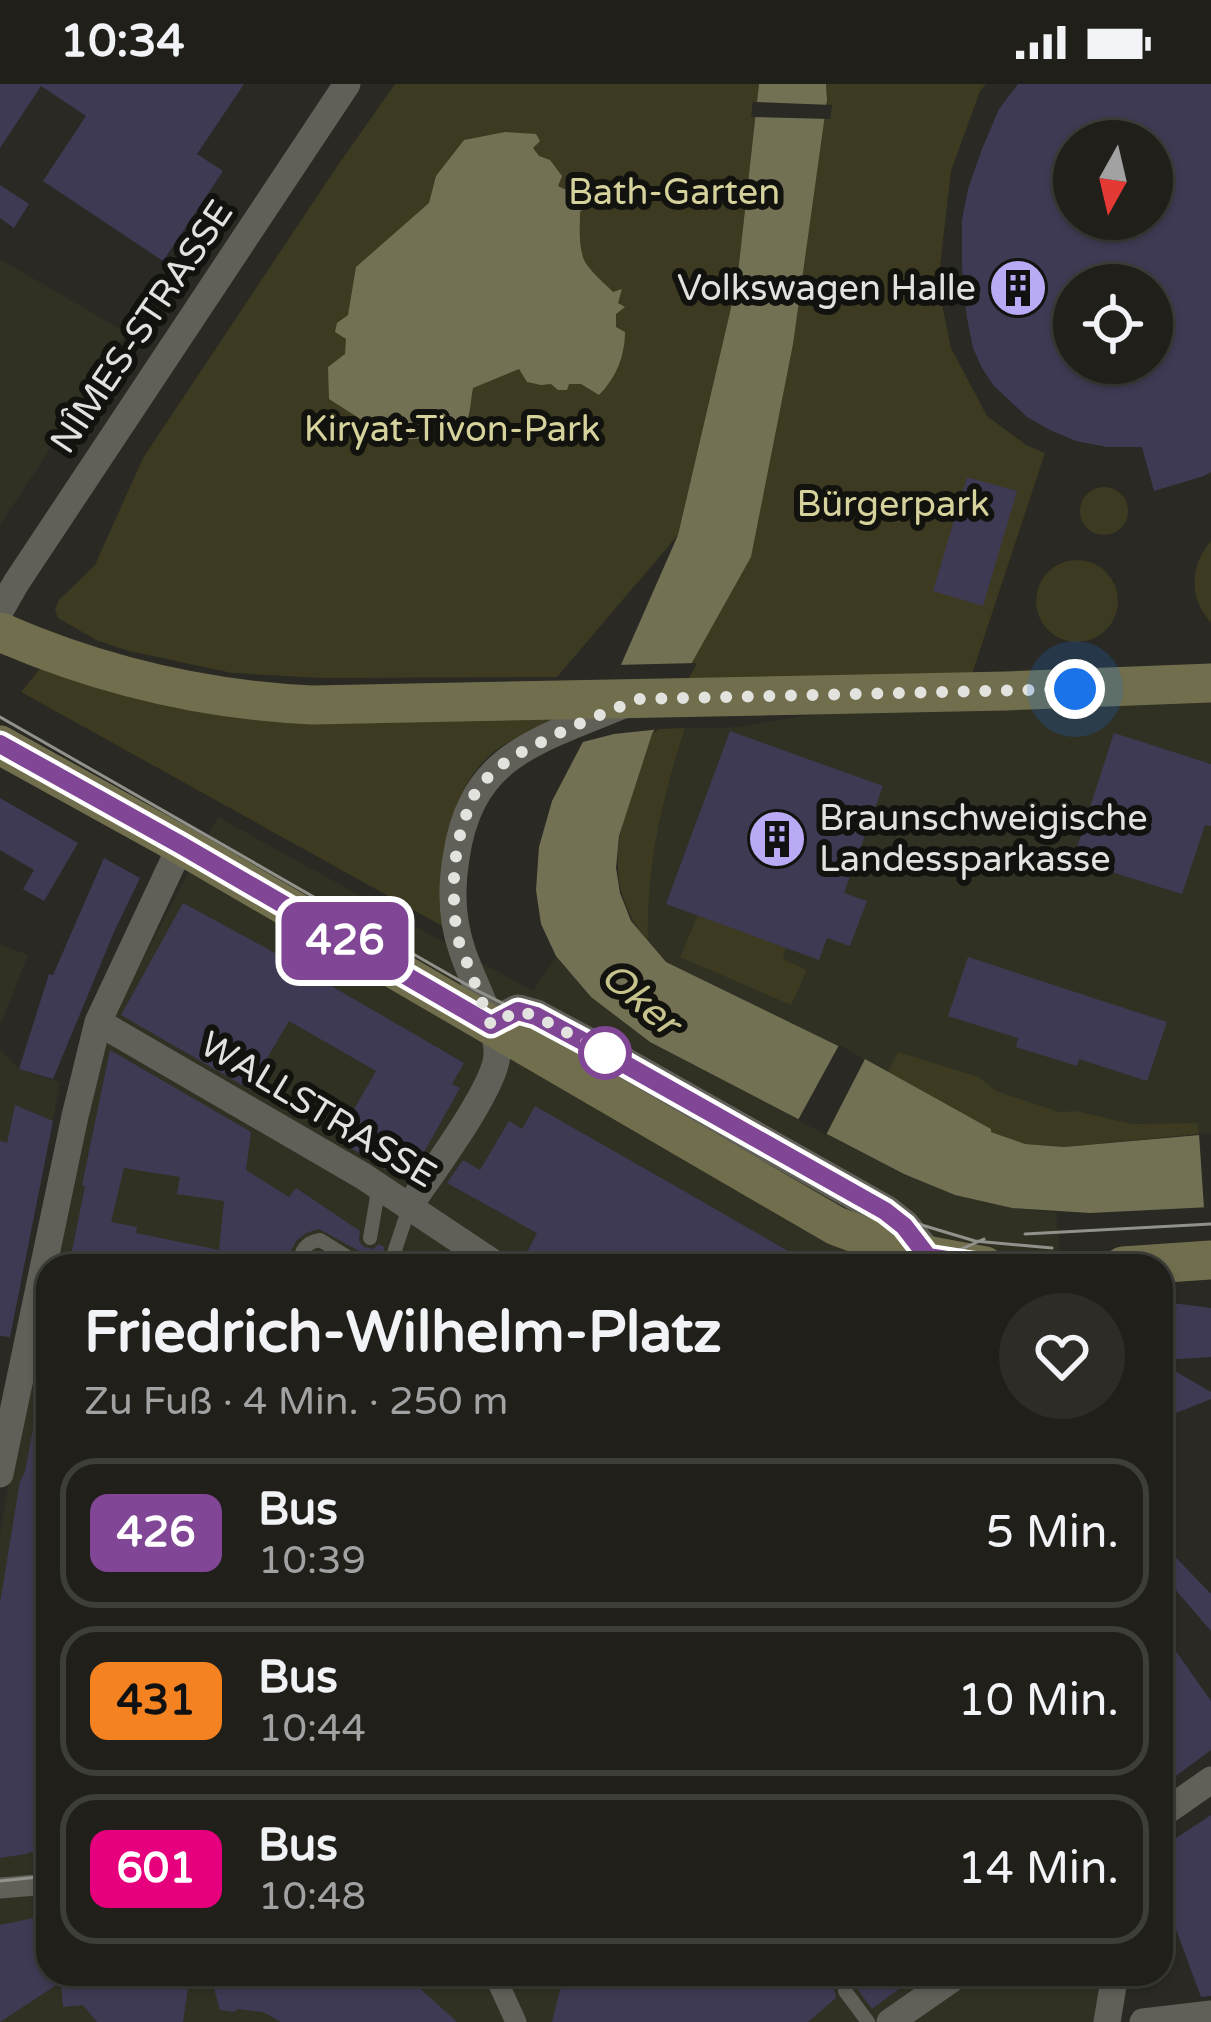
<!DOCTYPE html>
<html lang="de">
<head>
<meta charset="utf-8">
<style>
	body { margin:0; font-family:"Varela Round",sans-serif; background:#2d2c27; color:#f1f3f6; height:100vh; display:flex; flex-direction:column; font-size:45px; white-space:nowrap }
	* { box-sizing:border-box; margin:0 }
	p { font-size:39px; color:#a2a2a2 }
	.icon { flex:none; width:66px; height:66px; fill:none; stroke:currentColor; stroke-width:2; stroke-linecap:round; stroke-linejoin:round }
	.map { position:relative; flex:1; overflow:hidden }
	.details { position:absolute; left:36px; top:1170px; width:1137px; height:732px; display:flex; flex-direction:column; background:#201f1a; border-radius:36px; box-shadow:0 3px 9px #0004,0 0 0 3px #3d3d39 }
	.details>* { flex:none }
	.badge { padding:0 24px; border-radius:18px; font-size:42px; line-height:78px }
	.needle { width:78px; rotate:188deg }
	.fabs { position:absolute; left:1053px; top:36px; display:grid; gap:24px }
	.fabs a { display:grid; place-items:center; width:120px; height:120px; border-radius:50%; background:#201f1a; box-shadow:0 3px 9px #0004,0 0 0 3px #3d3d39; font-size:60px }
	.you { position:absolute; width:60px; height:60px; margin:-30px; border:9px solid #fff; border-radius:50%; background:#1a73e8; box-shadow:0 0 0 18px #1a73e833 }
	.map>.badge { position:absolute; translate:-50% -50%; box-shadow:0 0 0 6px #fff }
	.round { display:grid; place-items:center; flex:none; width:126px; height:126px; border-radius:63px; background:#2d2c27 }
	.headline { display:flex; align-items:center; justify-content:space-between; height:204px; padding:0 48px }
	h1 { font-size:57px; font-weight:700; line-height:90px }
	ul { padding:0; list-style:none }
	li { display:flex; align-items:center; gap:36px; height:150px; margin:0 24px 18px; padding:0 24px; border:6px solid #3d3d39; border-radius:36px }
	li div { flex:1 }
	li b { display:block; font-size:45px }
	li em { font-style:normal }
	li .badge { min-width:132px; font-weight:700; text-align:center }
	.status { display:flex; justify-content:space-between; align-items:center; height:84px; padding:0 60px; background:#201f1a; direction:ltr }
	.status svg { height:33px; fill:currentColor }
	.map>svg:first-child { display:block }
</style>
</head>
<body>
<div class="status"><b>10:34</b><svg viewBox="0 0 49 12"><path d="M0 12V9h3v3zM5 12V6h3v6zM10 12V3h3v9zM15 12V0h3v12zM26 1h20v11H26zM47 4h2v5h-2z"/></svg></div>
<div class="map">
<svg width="1211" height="1938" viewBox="0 0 1211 1938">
	<rect width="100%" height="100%" fill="#2a2923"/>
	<path fill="#303023" d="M0,175l127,74 -127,192z
		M1211,611v439l-220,-5 -126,-70 -199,-97 -35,-41 28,-192 80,-2 112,-19z
		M218,733l315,174 23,-35 35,41 59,45 254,132 51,21 57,13 44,4 5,54h-1008l50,-232z
		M0,860l28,11 -28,71z
		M0,966l19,19 41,13 -22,117 -38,-7z
		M48,1207v683h1065l-6,48h-1107v-486l14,-86z"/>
	<path fill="#3c3a20" d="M395,0h364l-22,198 -59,253 -121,142 -235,1 -90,-5 -103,-22 -33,-11 -38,-22 -3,-8 4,-10 36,-35 48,-107 195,-293z
		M826,0h160l-6,7 -29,80 -13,113 13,64 36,68 39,29 19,8 -79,239 -295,5 80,-140 76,-457z
		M1080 427a24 24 0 1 1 48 0a24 24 0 1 1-48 0Z
		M1211,457v82c-22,-25 -22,-57 0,-82z
		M1036 517a41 41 0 1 1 82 0a41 41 0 1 1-82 0Z
		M43,581l522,50c-22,11 -59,25 -76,41 -47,44 -46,112 -45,171l-423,-235z
		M685,644c-23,70 -39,139 -37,213 -57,-68 -21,-134 4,-207l7,-5z
		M698,831l88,33 -3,11 24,11 -16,35 -111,-48z
		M898,968l81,25 17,14 64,21 16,-1 56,13 66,-1 1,11 -135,13 -39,-3 -34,-12v-3l-103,-57z"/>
	<path fill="#737154" d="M759,0h67l1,16 -34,244 -42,213 -99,177 -33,102 -3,32 4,25 11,28 35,41 199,97 126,70v3l34,12 39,3 147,-13v73l-121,6 -78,-5 -57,-13 -51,-21 -254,-132 -59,-45 -35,-41 -15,-32 -5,-34 3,-43 13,-46 57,-109 69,-157 59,-253z
		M505,48l31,2 4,7 -7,7 6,8 11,4 12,16 -4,10 6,3 9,-1 10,21 -3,3c0,15 -2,36 5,50 6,10 20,22 28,30l9,-3 -4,14 7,4 -9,7v13l9,5c0,24 -9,46 -26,63l-18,-11h-12l-2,6h-9l-7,-6 -10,1 -14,-3 -8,-13 -46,19c-2,9 -2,21 -5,29 -12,22 -60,26 -81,19l-58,-37 -1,-32 17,-13 1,-15 -11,-7 2,-9 11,-8 8,-48 73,-64 7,-27 28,-36z"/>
	<path fill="#2a2923" d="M753,17l2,1 77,3 -2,14 -79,-2z
		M697,579l-36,66 -47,5 -39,10 39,-79z
		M839,961l26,14 -39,76 -28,-15z
		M1199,1050h12v73l-7,1z"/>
	<path fill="#3f3a53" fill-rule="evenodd" d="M0,0h244l-47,70 26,17 -60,90 -120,-80 43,-65 -45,-30 -41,62z
		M1018,0h193v388l-7,4 -50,15 -12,-44h-35l-31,-6 -26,-11 -23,-13 -18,-17 -15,-14 -12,-18 -9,-20 -6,-30 -5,-50v-48l6,-31 14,-40 17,-40zM1074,57h78v78h-78zM1074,201h78v78h-78z
		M0,101l29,19 -15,24 -14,-10z
		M967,393l50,14 -34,115 -50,-15z
		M730,647l153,55 -39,107 23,8 -17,45 -23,-8 -8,22 -153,-56z
		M1114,649l97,31v62l-6,-1 -23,69 -109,-34z
		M0,714l78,45 -34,58 -21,-12 11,-19 -34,-20z
		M104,774l36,20 -26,54 -61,147 -34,-10 30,-95 4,1z
		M183,819l83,45 198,115 -12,21 8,4 -41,73 -10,-7 -13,22 -50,-31 12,-21 -9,-6 27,-47 -87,-50 -40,68 -128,-74z
		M968,873l199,65 -20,59 -68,-22 -2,7 -61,-19 2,-9 -70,-22z
		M110,966l141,82 -5,38 43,27 7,-9 64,43 -1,10 5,6 9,2 6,-5 5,3 -1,9 6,7 8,1 6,-4 9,6h-39l-5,-10 -49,-27 -13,4 -10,8 -6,12 -1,13h-220l16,-80 -3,-1zM124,1084l56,9 -3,17 47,7 -5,49 -83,-17 1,-6 -26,-5z
		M15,1021l38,16 -43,216 -10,-1v-195l7,2z
		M535,1022l156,89 123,71h-294l17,-33 -90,-50 16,-23 17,10 29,-49 13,8z
		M1172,1219l39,5v49l-50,3v-55z
		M1161,1279l50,29v7l-35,14 -15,-8z
		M37,1324l11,1v437l-22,8 -26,4v-255l20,-122 5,-9z
		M1161,1458l50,52v37l-50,-58z
		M1161,1546l50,71v49l-50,37z
		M1211,1731v181l-10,1 -40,-108v-41z
		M48,1831v59h142l-7,48h-86l-14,-17 -20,2 -2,-25 -61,40v-97z
		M210,1890h194l53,48h-176l-18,-10 -26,-3 -3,3 -14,-2z
		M564,1890h355l-47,35 -19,-26 -5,-3 -9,1 -5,7 2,10 -28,24h-256z"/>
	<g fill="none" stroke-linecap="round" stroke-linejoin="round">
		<path stroke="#606059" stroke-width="14" d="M370,1154l7,-41 -5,-12
			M394,1169l16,-48
			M300,1182c-1,-14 6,-24 20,-26l42,26
			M845,1907l23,31"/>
		<path stroke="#606059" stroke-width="21" d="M0,1804l48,-4
			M494,1890l22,48"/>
		<path stroke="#606059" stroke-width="27" d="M0,527l16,-28 331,-499
			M98,938l265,154 135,90
			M410,1121c20,-30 87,-119 87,-151 1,-28 -26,-75 -35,-104 -10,-29 -11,-62 -6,-92 15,-103 79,-116 165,-152
			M0,1390l75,-358 23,-94 83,-177
			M1161,1731l50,-35
			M890,1938l69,-48
			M1107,1938l8,-48
			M1143,1938l68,-8"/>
		<path stroke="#606059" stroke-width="33" d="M491,941l27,-14 18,5 69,37 280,158 19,15 25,31"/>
		<path stroke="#706e4c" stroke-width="39" d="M0,548c101,44 202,68 312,73l694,-14 205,-8
			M0,661l181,100 655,381 68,25 81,15
			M1123,1182l88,-6"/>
		<path stroke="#92928d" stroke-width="3" d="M0,633l476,273 87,43 302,170 40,17 70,21 77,7
			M900,1133l10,12 13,37
			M1025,1150l186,-10
			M938,1182l10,-11 36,-16
			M0,1797l48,-5"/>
	</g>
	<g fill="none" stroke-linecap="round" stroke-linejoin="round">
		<g stroke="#fff" stroke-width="27">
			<path id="line" d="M0,660l181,101 310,180 27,-14 18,5 69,37 280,158 19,15 24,31 57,9"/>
		</g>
		<use href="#line" stroke="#814796" stroke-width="18"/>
		<path stroke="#e2e2de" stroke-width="12" stroke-dasharray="0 21.6" d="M605,969l-69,-37 -18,-5 -27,14 -32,-83 -5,-28v-47l7,-37 11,-32 13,-18 25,-22 59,-30 69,-29 437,-10"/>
	</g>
	<defs>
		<g id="building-disc" transform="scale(3)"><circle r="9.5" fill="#baaaf6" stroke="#12120f"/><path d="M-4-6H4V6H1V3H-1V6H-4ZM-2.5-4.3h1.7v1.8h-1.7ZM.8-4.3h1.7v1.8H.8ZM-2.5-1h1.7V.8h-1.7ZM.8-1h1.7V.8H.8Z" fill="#111"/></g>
	</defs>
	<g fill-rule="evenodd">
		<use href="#building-disc" x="1018" y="204"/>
		<use href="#building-disc" x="777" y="755"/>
	</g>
	<circle fill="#fff" stroke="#814796" stroke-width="6" cx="605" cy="969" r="24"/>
	<g text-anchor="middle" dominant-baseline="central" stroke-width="12" stroke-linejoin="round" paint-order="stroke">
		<g font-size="36" fill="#d6d29b" stroke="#12120f">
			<text x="674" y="108">Bath-Garten</text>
			<text x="452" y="345">Kiryat-Tivon-Park</text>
			<text x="893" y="420">Bürgerpark</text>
		</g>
		<g font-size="36" fill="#e2e2de" stroke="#12120f" text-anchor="end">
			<text x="976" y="204">Volkswagen Halle</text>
			<text x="819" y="734" text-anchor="start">Braunschweigische<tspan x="819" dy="41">Landessparkasse</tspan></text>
		</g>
		<g font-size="36" fill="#e2e2de" stroke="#12120f">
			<text transform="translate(142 243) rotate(-56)">NÎMES-STRASSE</text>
			<text transform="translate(318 1026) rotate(31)">WALLSTRASSE</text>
		</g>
		<g font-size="39" font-style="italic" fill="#c7c38c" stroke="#12120f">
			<text transform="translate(640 915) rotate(41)">Oker</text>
		</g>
	</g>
</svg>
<div class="fabs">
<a><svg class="needle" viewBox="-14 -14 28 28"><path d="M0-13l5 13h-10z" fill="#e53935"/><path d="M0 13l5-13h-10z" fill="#a2a2a2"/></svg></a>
<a><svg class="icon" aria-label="locate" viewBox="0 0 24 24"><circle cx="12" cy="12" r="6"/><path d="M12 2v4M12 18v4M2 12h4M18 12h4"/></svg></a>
</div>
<div class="you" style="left:1075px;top:605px"></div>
<b class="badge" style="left:345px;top:857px;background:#814796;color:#fff">426</b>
<section class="details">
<div class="headline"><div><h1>Friedrich-Wilhelm-Platz</h1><p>Zu Fuß · 4 Min. · 250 m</p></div><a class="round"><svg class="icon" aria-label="heart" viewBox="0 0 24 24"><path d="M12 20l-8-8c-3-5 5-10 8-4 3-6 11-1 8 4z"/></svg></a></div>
<ul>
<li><span class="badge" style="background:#814796;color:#fff">426</span><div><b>Bus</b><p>10:39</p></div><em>5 Min.</em></li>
<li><span class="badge" style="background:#f58220;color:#111">431</span><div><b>Bus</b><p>10:44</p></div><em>10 Min.</em></li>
<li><span class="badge" style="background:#e6007e;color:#fff">601</span><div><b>Bus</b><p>10:48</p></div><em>14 Min.</em></li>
</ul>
</section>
</div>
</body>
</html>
